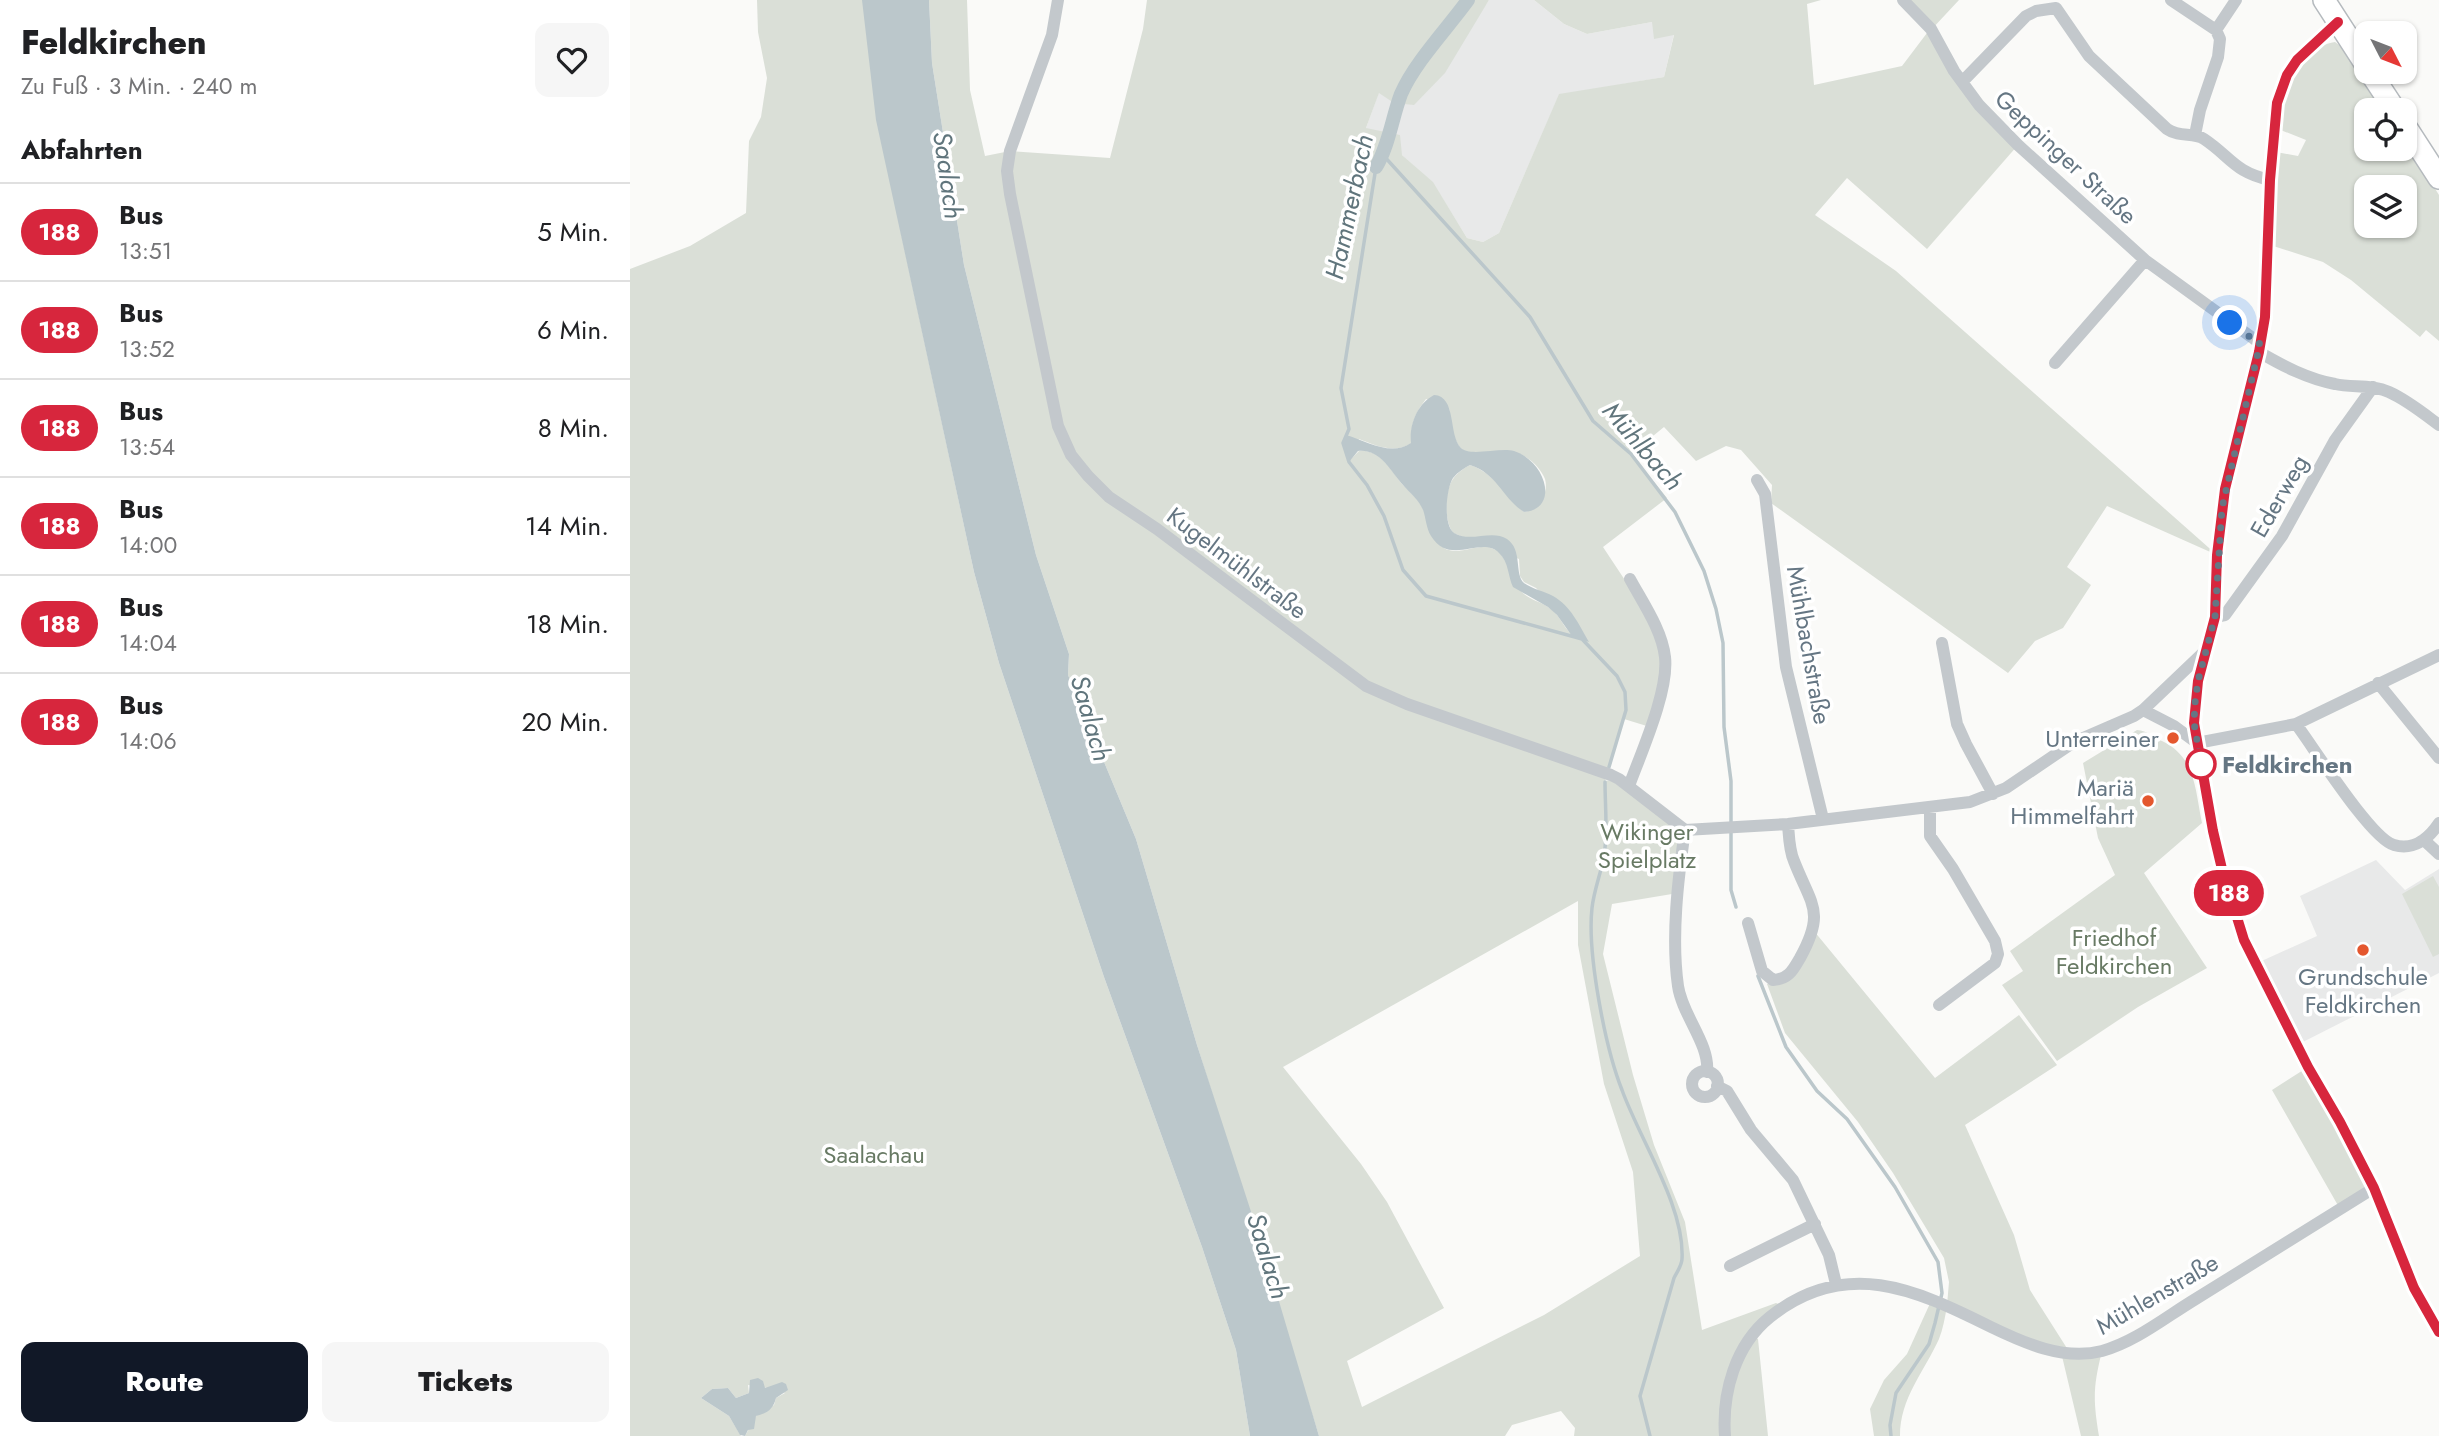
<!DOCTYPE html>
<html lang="de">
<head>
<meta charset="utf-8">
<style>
	body { margin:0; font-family:Jost,sans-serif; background:#f6f6f6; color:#202124; height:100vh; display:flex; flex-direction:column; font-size:26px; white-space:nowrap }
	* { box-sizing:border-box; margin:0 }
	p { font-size:23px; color:#757577 }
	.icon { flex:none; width:38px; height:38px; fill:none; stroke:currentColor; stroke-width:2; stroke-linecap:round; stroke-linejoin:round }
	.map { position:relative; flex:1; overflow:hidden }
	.details { display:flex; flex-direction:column; background:#fff; width:630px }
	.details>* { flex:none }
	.badge { padding:0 14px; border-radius:23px; font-size:24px; line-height:46px }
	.needle { width:46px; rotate:132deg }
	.tools { position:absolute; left:1724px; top:21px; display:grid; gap:14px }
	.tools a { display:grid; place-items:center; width:63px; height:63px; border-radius:14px; background:#fff; box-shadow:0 2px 5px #0004; font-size:35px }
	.you { position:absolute; width:35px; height:35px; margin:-18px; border:5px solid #fff; border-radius:50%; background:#1a73e8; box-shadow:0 0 0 10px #1a73e833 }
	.map>.badge { position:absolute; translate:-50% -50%; box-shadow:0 0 0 4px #fff }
	h2 { padding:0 21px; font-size:26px; line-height:63px }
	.round { display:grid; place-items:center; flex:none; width:74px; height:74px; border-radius:14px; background:#f6f6f6 }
	.overview { display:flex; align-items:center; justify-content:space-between; height:119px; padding:0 21px }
	h1 { font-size:33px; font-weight:800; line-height:52px }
	.cta { display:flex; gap:14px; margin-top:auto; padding:14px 21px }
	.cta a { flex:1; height:80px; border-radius:14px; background:#111827; color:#fff; font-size:28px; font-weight:800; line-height:80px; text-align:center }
	.cta a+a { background:#f6f6f6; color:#202124 }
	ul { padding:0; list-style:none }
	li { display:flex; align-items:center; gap:21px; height:98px; padding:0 21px; border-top:2px solid #e0e0e0 }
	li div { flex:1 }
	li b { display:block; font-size:26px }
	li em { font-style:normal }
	li .badge { min-width:77px; font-weight:700; text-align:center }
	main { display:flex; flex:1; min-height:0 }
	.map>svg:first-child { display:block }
</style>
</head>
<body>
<main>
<section class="details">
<div class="overview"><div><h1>Feldkirchen</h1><p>Zu Fuß · 3 Min. · 240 m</p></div><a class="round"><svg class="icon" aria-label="heart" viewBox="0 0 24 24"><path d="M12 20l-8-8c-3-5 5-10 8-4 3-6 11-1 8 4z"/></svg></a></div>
<h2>Abfahrten</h2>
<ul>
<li><span class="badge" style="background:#d7263d;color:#fff">188</span><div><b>Bus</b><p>13:51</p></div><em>5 Min.</em></li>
<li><span class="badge" style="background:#d7263d;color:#fff">188</span><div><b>Bus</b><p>13:52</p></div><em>6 Min.</em></li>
<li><span class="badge" style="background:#d7263d;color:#fff">188</span><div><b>Bus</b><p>13:54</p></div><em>8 Min.</em></li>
<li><span class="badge" style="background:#d7263d;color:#fff">188</span><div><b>Bus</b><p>14:00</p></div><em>14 Min.</em></li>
<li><span class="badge" style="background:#d7263d;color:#fff">188</span><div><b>Bus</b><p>14:04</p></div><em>18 Min.</em></li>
<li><span class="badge" style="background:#d7263d;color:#fff">188</span><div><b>Bus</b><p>14:06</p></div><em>20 Min.</em></li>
</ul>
<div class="cta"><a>Route</a><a>Tickets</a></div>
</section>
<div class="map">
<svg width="1809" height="1436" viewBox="0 0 1809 1436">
	<rect width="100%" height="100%" fill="#fafaf8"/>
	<path fill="#e8e9e9" d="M859,0h45l30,24 23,10 65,-12 22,12 -10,43 -105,18 -60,138 -16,9 -16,-4 -34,-55 -31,-28 -36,-27 13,-36 97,-73z
		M1746,860l29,30 34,-21v104l-142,72 -42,-81 62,-28 -17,-40z"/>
	<path fill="#dadfd7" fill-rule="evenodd" d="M127,0h111l33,233 73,339 25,91 105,314 98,270 34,103 14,86h-505l11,-20 18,-11 2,-7 9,-5c-12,-6 -23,-5 -37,-8l1,8 -13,5 -8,-10 -16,1 -11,9 28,18 12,20h-111v-1167l60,-23 56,-33 3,-72 12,-24 6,-39 -9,-46z
		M299,0h38l3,90 15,66 25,-5 100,7 33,-129 4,-29h342l-44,73 -31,32 -20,-2 -15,-10 -13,35 34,7 2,20 31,27 34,56 16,4 16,-9 60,-139 105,-17 10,-42 -20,4 -2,-17 -65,12 -23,-10 -30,-24h287l-14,4 7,81 88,-19 28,-37 -27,-29h56l-28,30 23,41 64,74 -91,104 -80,-71 -32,37 81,56 321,284 -110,-49 -40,61 24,18 -28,43 -28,13 -27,32 -237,-170 1,-18 -31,-35 -15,-4 -30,15 -32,-34 -33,27 36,44 -64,49 51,77 11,33 -15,70 -26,-8 -19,62 14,-2 66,51 -7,63 -66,11 -9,50 30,121 21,70 31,77 17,108 74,-27 7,3 -31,30 6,3 10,97h-194l1,-8 -14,-17 -49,14 -7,11h-186l-122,-391 -61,-206 -68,-164 1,-21 -33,-99 -72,-290 -32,-202zM796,399l23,9c2,13 3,33 14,42 12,9 45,-7 64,8 7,4 15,13 18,21 4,14 -6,31 -21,33 -19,-16 -29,-39 -54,-47 -6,3 -13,8 -17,14 -9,13 -9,41 0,54l66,26 1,17 4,6 12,6 46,51c-19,-5 -18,-22 -34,-32 -7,-5 -17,-7 -24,-13 -12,-11 -16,-37 -29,-45 -17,-9 -40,12 -56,-5 -11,-12 -11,-26 -18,-39 -5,-8 -12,-14 -18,-20 -13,-15 -22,-36 -44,-34l-10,10 10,-22c18,7 35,15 53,4 -3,-17 4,-31 14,-44zM948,901v44l26,139 29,88 7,84 -96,59 -182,92 -15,-46 97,-53 -57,-106 -26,-38 -78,-97z
		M1705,42l11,8 39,60h-19v39h38l1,-8 34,54v146l-13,-11 -6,7 -69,-57 -28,-18 -56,-18 4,-93 27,5 8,-16 -33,-13 14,-52 6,3c10,-17 21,-33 42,-36zM1736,187h38v39h-38z
		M1507,730c11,1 15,7 25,11 34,16 33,49 40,82l-58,50 63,95 -69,39 -81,54 -55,-76 21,-14 -13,-20 105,-76 -17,-37 -15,-75z
		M1803,876l6,11v67l-6,3 -31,-63z
		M1184,931l121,147 84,-63 38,50 -92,60 49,110 16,55 40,63 32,-2c-9,36 -9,49 -3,85h-18l-20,-84 -114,-46c-2,11 -4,23 -8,33 -15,33 -39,59 -39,97h-26l-4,-27 14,-29 23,-26 25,-55 15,6 2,-23 -5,-24 -51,-85 -35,-51 -73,-89 -18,-49 18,-6z
		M1678,1067l66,121 -34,21 -68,-119z"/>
	<path fill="#bbc7cb" d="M232,0h67l3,63 32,202 72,290 33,99 -1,21 68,164 61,206 70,216 52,175h-69l-14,-86 -34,-103 -98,-270 -105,-314 -25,-91 -98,-452z
		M804,395c23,1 14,40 27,53 9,9 39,-1 53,3 32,10 46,58 10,61 -22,-14 -26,-38 -54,-47 -6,3 -12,7 -17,13 -7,11 -10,47 1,55 16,10 38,-4 53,6 16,11 7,35 17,44 8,6 20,8 29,13 18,10 26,29 36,46l-17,-6 -15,-21 -9,-8 -35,-20c-5,-10 -4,-25 -14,-34 -17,-18 -49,14 -68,-17 -5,-8 -5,-18 -8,-26 -4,-10 -13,-17 -20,-25 -13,-14 -22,-36 -45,-34l-9,11 -6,-19 3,-8c21,6 45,22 65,8 -2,-18 6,-39 23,-48z
		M128,1378l5,3 2,7 17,-6 4,2 2,6 -12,8c-3,11 -8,15 -20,18l-2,13 -6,1 -3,6 -5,-1 -11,-19 -28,-18 11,-9 16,-1 8,10 13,-5 1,-13z"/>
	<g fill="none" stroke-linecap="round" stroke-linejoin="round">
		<path stroke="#bbc7cb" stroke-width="3.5" d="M753,155l147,162 63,104 38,33 44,58 29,59 12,38 7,34 1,84 7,54v43
			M746,167l-35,221 8,41 -6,14 6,19 18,23 17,31 19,54 23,26 156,43 35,37 8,16 1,18 -17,57
			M975,782c0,24 3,51 -1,74 -3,17 -10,34 -12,52 -5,45 13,139 30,182 18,50 63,117 60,169 0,6 -5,13 -8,19l-34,118 10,40
			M1101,832v58l5,17
			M1128,976l28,71 31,44 30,28 48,68 43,75 4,31 -7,30 -6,21 -33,49 -6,32 1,11"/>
		<path stroke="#bbc7cb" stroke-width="14" d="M746,167c13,-22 16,-49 25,-73 14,-32 46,-65 67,-94"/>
		<g stroke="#b5babe" stroke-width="24">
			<path id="primary" d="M1694,0l42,65
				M1740,72l25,38
				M1774,124l35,54"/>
		</g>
		<path stroke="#c3c8cc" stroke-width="12" d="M428,0l-6,35 -42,116 -3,20 3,23 48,232 13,29 17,21 21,21 48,32 209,157 41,18 204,71 8,4 66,51 103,-6 182,-22 36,-14 68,-46 60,-26 9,-6 63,-60
			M1273,0l28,29 23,42 25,34 39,40 127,115 116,84
			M1541,0l45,30 4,9 -2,18 -18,53 -5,25
			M1708,22l-41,38 -10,15 -10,28 -7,77 -5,137 -6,35 -34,137 -8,66 -2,62 -17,64 -4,42 19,108 9,38 22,71 64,127 32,55 34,66 40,100 25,44
			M1586,30l20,-30
			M1332,82l64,-66 10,-5 20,-3 33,48 78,73c13,9 26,3 37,10 27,18 30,33 66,41
			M1629,352c24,14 49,27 76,32 17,4 37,0 54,8 18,8 34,21 50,33
			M1425,363l90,-103
			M1127,480l8,14 21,173 37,152
			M1585,617l10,-2 57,-79 53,-96 38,-53
			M1312,643l15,81 9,20 27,50
			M1748,683l61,75
			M1513,710l31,16 23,17 99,-19 143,-69
			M1666,724c18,24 75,115 98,121 20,6 35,-7 45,-22
			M999,786c12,-33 40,-95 36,-129 -3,-27 -22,-54 -35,-78
			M1300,809v27l23,33 42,72 3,13 -3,9 -56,42
			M1055,830c-7,49 -14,107 -7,156 4,29 32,58 29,86
			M1795,841l14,13
			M1118,923l14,48 11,9c16,-1 20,-10 27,-22 26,-47 11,-53 -6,-97 -5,-11 -5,-25 -6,-37
			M1062 1084a13 13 0 1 1 26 0a13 13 0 1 1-26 0Z
			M1087,1086l10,5 24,39 42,50 36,75 7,29
			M1100,1266l85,-42
			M1095,1436c-3,-43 10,-91 45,-119 75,-60 145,-28 221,10 33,16 73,34 111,24 33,-9 64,-34 92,-51 60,-38 120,-75 180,-112"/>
		<use href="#primary" stroke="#fff" stroke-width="21"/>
	</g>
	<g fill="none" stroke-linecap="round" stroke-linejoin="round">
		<g stroke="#fff" stroke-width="16">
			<path id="line" d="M1708,22l-41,38 -10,15 -10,28 -7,77 -5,137 -6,35 -34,137 -8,66 -2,62 -17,64 -4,42 19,108 9,38 22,71 64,127 32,55 34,66 40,100 25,44"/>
		</g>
		<use href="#line" stroke="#d7263d" stroke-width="10"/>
		<path stroke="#657683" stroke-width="7" stroke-dasharray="0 12.6" d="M1571,764l-7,-41 1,-20 3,-22 17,-64 7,-109 38,-164 -30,-21"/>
	</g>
	<g fill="#e4572e" stroke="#fff" stroke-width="2.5">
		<circle cx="1543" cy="738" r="7"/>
		<circle cx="1518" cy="801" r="7"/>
		<circle cx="1733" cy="950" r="7"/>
	</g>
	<circle fill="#fff" stroke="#d7263d" stroke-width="3.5" cx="1571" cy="764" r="14"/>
	<g text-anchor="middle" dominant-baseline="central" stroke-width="7" stroke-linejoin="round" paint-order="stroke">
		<g font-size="24" fill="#657683" stroke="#fff">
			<text transform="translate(1436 157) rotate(43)">Geppinger Straße</text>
			<text transform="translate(1649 496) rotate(-60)">Ederweg</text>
			<text transform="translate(607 563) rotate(37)">Kugelmühlstraße</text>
			<text transform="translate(1179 645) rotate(80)">Mühlbachstraße</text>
			<text transform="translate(1527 1294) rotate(-30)">Mühlenstraße</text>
		</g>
		<g font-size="24" fill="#657683" stroke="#fff" text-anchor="end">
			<text x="1529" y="738">Unterreiner</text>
			<text x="1504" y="787">Mariä<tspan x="1504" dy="28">Himmelfahrt</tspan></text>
			<text x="1733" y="976" text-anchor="middle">Grundschule<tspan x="1733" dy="28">Feldkirchen</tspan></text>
		</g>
		<g font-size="24" font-weight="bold" fill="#657683" stroke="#fff" text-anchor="start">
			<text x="1592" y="764">Feldkirchen</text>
		</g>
		<g font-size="24" fill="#687a64" stroke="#fff">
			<text x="1017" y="831">Wikinger<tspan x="1017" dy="28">Spielplatz</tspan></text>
			<text x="1484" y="937">Friedhof<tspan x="1484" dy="28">Feldkirchen</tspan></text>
			<text x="244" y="1154">Saalachau</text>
		</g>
		<g font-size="26" font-style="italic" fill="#60757c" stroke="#fff">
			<text transform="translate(318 175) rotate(82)">Saalach</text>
			<text transform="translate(719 207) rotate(-78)">Hammerbach</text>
			<text transform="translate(1013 446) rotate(49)">Mühlbach</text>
			<text transform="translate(461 718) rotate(74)">Saalach</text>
			<text transform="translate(638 1256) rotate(73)">Saalach</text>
		</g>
	</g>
</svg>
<div class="tools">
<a><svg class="needle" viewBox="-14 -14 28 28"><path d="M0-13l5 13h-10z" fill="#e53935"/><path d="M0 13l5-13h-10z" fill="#757577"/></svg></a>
<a><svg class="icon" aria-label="locate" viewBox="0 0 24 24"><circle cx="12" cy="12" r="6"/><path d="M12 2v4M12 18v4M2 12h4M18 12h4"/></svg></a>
<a><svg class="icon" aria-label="layers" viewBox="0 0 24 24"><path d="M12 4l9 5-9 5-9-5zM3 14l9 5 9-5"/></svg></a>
</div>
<div class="you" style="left:1600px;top:323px"></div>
<b class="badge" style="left:1599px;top:893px;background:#d7263d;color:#fff">188</b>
</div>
</main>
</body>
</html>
